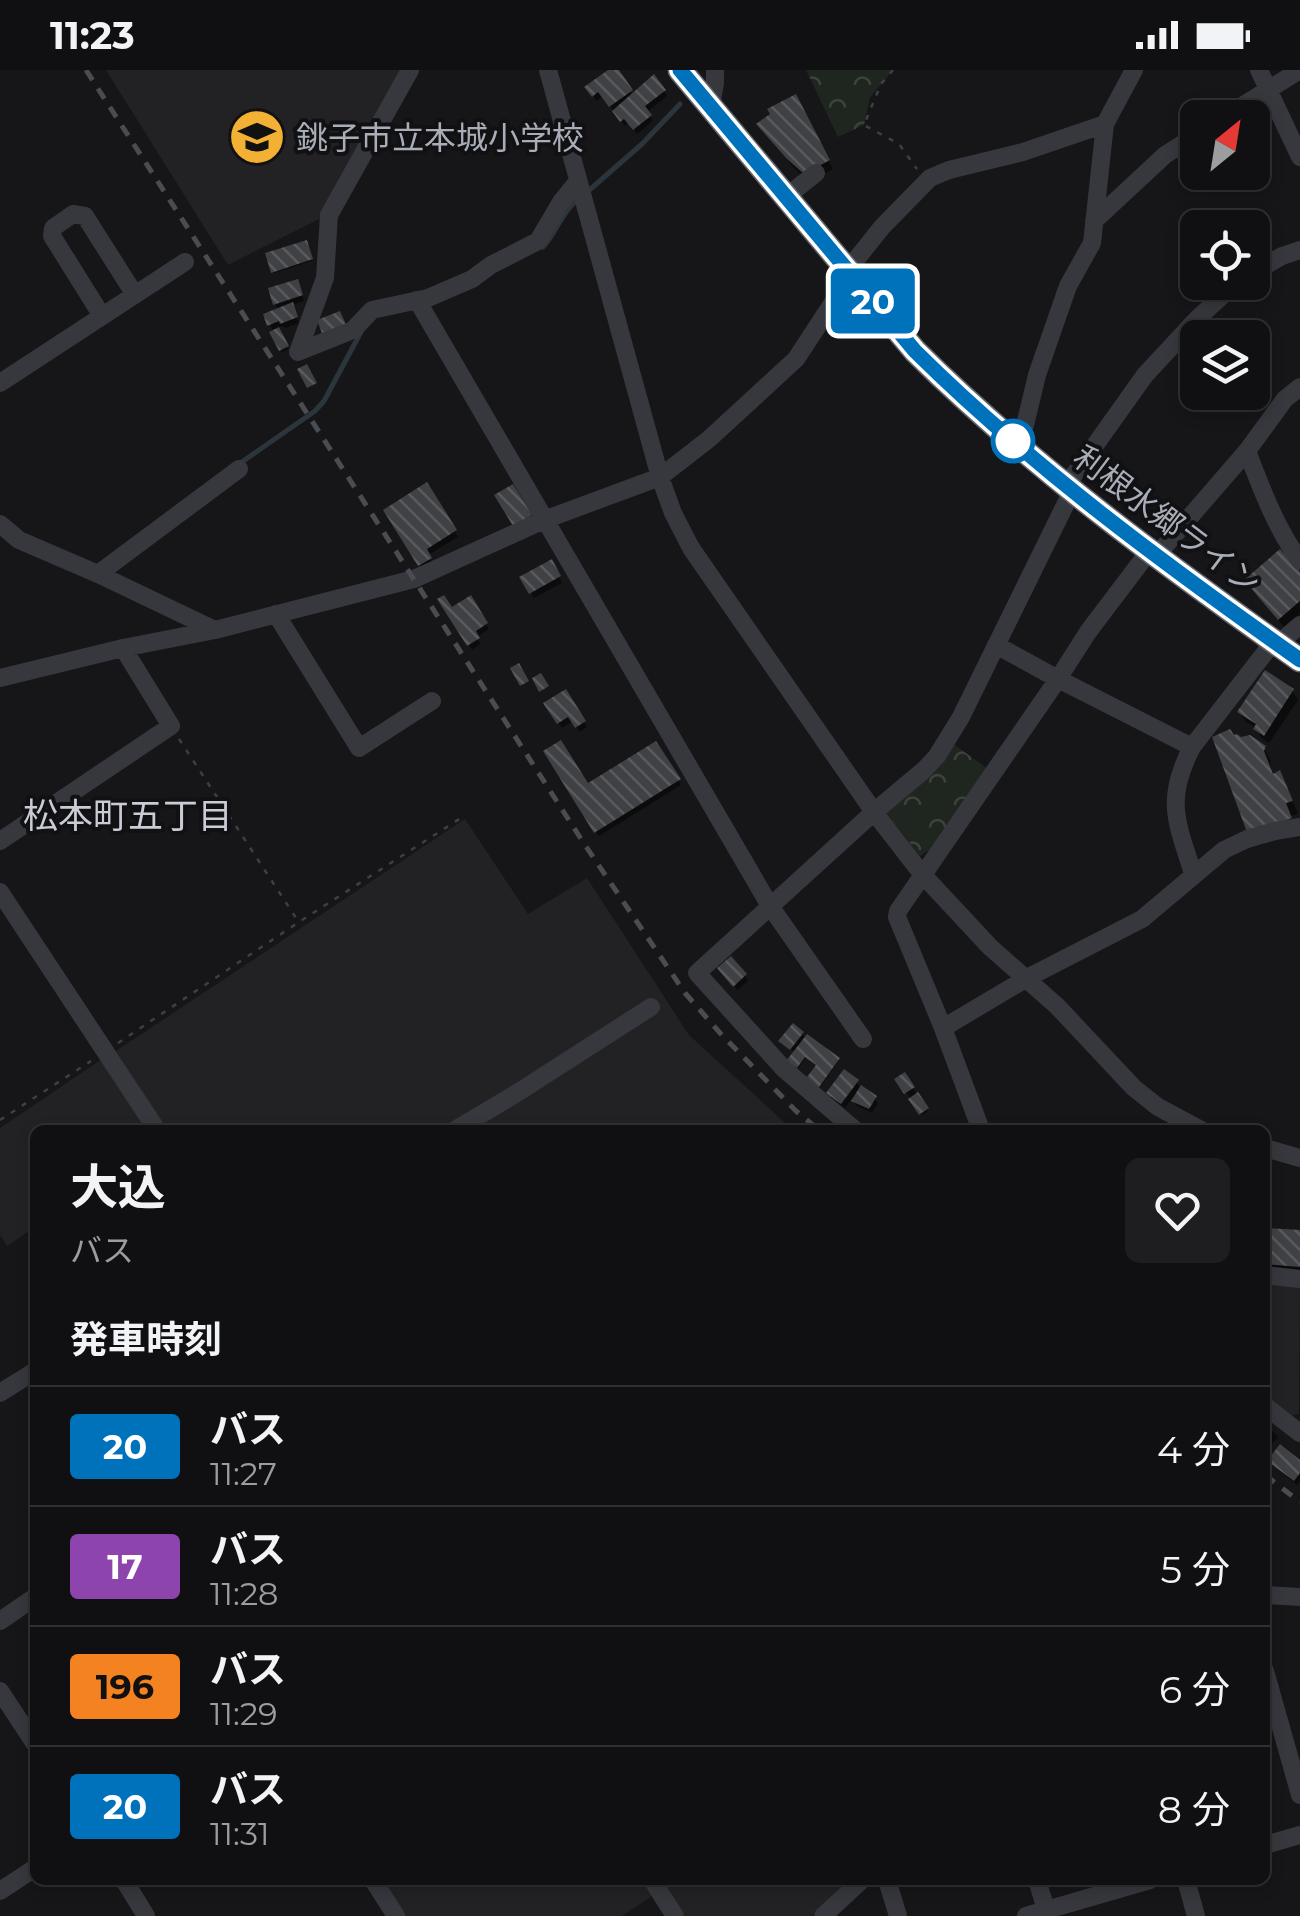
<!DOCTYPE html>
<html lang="ja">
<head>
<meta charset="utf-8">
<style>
	body { margin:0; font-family:Montserrat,"Noto Sans JP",sans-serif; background:#1e1e20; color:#f1f3f6; height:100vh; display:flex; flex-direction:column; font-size:38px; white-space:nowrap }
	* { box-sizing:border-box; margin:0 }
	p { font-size:32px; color:#9c9d9f }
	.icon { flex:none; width:55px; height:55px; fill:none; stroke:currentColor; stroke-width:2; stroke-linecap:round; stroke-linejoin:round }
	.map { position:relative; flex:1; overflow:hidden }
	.side { position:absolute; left:30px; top:1055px; width:1240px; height:760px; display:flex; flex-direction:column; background:#101012; border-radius:15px; box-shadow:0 5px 15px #0003,0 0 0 2px #303032 }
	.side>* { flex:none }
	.badge { padding:0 20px; border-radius:8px; font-size:35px; line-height:65px }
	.needle { width:65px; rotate:30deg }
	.controls { position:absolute; left:1180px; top:30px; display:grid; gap:20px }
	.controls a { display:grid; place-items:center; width:90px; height:90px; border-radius:15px; background:#101012; box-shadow:0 5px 15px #0003,0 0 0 2px #303032; font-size:50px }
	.map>.badge { position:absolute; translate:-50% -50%; box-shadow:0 0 0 5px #fff }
	h2 { padding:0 40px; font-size:38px; line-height:90px }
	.round { display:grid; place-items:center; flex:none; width:105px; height:105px; border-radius:15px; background:#1e1e20 }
	.overview { display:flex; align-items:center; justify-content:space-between; height:170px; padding:0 40px }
	h1 { font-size:48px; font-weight:700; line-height:75px }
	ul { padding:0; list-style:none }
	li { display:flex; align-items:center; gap:30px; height:120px; padding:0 40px; border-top:2px solid #303032 }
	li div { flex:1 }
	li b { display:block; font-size:38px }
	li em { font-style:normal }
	li .badge { min-width:110px; font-weight:700; text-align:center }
	.status { display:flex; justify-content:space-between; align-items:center; height:70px; padding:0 50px; background:#101012; direction:ltr }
	.status svg { height:28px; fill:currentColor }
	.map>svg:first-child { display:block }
</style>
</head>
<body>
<div class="status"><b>11:23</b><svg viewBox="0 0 49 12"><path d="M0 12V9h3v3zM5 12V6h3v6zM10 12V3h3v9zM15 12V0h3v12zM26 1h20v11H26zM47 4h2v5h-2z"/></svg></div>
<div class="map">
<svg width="1300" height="1846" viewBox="0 0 1300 1846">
	<defs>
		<pattern id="forest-crowns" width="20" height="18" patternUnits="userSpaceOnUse" patternTransform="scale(2.5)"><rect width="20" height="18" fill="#1e261f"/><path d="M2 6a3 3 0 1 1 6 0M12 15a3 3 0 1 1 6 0" fill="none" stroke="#3c433d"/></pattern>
		<pattern id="building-back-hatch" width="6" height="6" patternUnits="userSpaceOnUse" patternTransform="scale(2.5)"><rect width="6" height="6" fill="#404145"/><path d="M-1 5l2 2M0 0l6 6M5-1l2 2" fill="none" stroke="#595a5e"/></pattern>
	</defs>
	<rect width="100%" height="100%" fill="#161618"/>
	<path fill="#222225" d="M106,0h298l-81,147 -95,48z
		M465,749l63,95 59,-36 102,157 104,95h-626l-51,-79z
		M102,989l46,71h-113v97l-28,19 -7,-11v-107z
		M1265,1196l35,3 -1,145 -9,2 -25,-17z
		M381,1810h260l11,16 -30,20h-218z
		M662,1810h189l-39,36h-127z"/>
	<path fill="url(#forest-crowns)" d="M806,0h87l-23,27 -6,28 -26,12z
		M952,673l36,26 -51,76 -17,11 -34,-44z"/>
	<path fill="#0007" d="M612,0h4l17,26 31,-5 3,5 -20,16 6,9 -16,13 -8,-12 -4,4 -22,-30 -7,5 -8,-14z
		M795,27l38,72 -23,13 -16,-14 -35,-43z
		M305,173l7,18 -38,12 -6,-19z
		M299,217l5,14 -13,4 8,18 -14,5 -2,-2 -6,2 11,21 -6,3 -12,-28 9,-14 -4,-6z
		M427,416l31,51 -30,18 5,9 -10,6 -37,-60z
		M551,492l11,21 -28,15 -11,-20z
		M1300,506v38l-16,13 -32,-38z
		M470,529l19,30 -12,8 3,7 -8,6 -32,-50 11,11z
		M1292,621l6,9 -29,43 -8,-5 -5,-10 -11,-7 -5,-9z
		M565,622l22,35 -7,5 -7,-11 -11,7 -15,-24z
		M1233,668l31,10 7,13 -1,4 4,11 12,10 12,28 -8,2 7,15 -39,15 -7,-12z
		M656,674l25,41 -82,51 -52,-84 40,34z
		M723,904l22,1 3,6 -10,9z
		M802,964l4,5 33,22 -21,29v-24l-12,-9 -8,11 -8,-5 5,-10 -13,-11z
		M904,1005l24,36 -6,4 -24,-35z
		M857,1012l4,7 14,9 3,5 -6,10 -15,-7 -5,-8 -7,10 -13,-10 -3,-5z
		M1265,1160l35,3v45l-35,-3z
		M1265,1354l13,13 -10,12 -3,-3z
		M1270,1391l30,2v18l-3,4 -24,-19z"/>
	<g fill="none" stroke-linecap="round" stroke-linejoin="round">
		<path stroke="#2c353c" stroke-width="5" d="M586,123l56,-49 38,-40
			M543,177c14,-15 18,-34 34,-47
			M239,394l76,-53 9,-10 37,-69"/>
	</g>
	<path fill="url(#building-back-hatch)" d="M608,0h11l14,20 -24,17 -11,-15 -6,5 -8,-10z
		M654,4l12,16 -21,16 7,9 -19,15 -9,-11 -4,3 -8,-11z
		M796,24l34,66 -26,14 -17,-15 -31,-35 14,-10 -3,-5z
		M307,170l6,19 -42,14 -6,-20z
		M298,209l5,16 -30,10 -5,-17z
		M293,232l5,15 -18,7 -1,-3 -12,5 -4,-12z
		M340,241l8,18 -24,10 -7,-19z
		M279,257l10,19 -10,5 -10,-19z
		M307,294l10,19 -10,5 -10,-19z
		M427,412l30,48 -30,19 5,9 -14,8 -35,-56z
		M513,414l19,31 -19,11 -19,-31z
		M1280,479l20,23v29l-22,19 -34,-40z
		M552,489l9,17 -32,18 -10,-17z
		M444,525l8,12 19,-12 17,28 -12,8 4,7 -13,8 -30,-47z
		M519,593l10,18 -9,5 -10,-18z
		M1265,600l29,19 -30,47 -11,-7 3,-5 -19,-12z
		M541,603l8,13 -10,6 -7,-14z
		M566,619l20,32 -11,7 -7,-11 -11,7 -14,-21z
		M1230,659l4,6 3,-1 4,3 9,-2 16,11 -2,5 9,23 7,-4 13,31 -7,2 6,15 -44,17 -36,-98z
		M561,670l27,43 68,-42 25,38 -87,54 -51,-82z
		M731,886l16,18 -14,13 -16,-19z
		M793,953l11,9 -14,18 -12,-9z
		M807,964l33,24 -23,32 -13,-9 12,-16 -11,-8 -8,11 -11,-7z
		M844,999l15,11 -18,24 -15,-11z
		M905,1002l10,15 -11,7 -10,-15z
		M861,1015l16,11 -8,13 -18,-8z
		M918,1022l11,16 -10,7 -11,-16z
		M1265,1158l35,2v37l-35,-3z
		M1280,1374l20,16v13l-6,8 -27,-20z"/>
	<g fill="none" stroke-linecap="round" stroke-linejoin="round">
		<path stroke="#3d3f44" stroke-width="2.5" stroke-dasharray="5 8" stroke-linecap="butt" d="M893,0l-12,14 -17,41 35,19 18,25
			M179,669l119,182
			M118,973l181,-121 165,-106
			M0,1050l91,-59"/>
		<path stroke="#37383d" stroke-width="18" d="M410,0l-81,145 -4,63 -27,74 55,-22 19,-20 56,-12 44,-19 19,-14 47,-24 23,-39 17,-21
			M548,0l112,407 13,36 18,35 183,264 48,62 68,73 67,59 77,82 24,19 43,23
			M1259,0l41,87
			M711,36l4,-23v-13
			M1223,48l77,-48
			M786,127l30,-24
			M1094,151l71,-66 33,-21
			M847,201l35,-44 48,-49 19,-8 74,-18 82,-28
			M1252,203l30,-17 18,-6
			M417,230l353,606 93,133
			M102,246l-50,-80 1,-8 20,-14 12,2 50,79
			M0,313l185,-121
			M1014,372l11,-17 12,-50 31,-89 24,-43 13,-119 29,-54
			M1247,381c15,39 29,77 53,110
			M1066,416l79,-111 54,-58 38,-35
			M0,454l19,16 79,34 117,56
			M1157,485l90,-104 38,-52 15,-12
			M98,504l141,-105
			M276,544l83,134 73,-47
			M1278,574l22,-19
			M996,575l62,34 134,68
			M0,608l123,-30 92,-18 199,-51 130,-59 116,-43 49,-38 87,-80 55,-84
			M0,771l171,-115 -48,-78
			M1193,803c-17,-52 -28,-74 -1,-126l82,-106
			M0,822l157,238
			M943,958l84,-50 115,-59 82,-69 23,-11 28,-8 25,-4
			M455,1060l62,-37 134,-86
			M855,1060l-71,-61 -87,-96 177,-161 50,-42 13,-14 24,-39 111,-226
			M981,1060l-38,-102 -46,-111 1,-6 160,-232 30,-47 62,-82
			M1265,1078l35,10
			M1265,1205l35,4
			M0,1323l35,-22
			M1265,1336l35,27
			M1265,1525l35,2
			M0,1551l35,-24
			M1265,1601l35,124
			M0,1621l35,53
			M1265,1775l35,-10
			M124,1810l22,36
			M373,1810l23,36
			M652,1810l23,36
			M887,1810l11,36
			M1037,1810l11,36
			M1186,1810l10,36
			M0,1821l35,-23
			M823,1846l39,-36
			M1026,1846l124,-36"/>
		<path stroke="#63666e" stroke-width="25" d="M680,0l235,281c117,116 251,214 385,309"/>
		<path stroke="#4a4c52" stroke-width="5" stroke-dasharray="12 10" stroke-linecap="butt" d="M86,0l497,772 102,151 36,41 75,77 23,19
			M1265,1405l35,27"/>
	</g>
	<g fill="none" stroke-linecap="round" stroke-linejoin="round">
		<g stroke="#fff" stroke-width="22">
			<path id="line" d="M680,0l235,281c117,116 251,214 385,309"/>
		</g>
		<use href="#line" stroke="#0072bc" stroke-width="15"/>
	</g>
	<defs>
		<g id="school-disc" transform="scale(2.875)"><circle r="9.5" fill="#f2b134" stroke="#111113"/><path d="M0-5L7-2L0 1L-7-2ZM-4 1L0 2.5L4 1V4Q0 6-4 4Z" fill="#111"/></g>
	</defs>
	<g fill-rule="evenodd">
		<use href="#school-disc" x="257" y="67"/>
	</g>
	<circle fill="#fff" stroke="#0072bc" stroke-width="5" cx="1013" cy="371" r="20"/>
	<g text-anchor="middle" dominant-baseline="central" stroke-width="8" stroke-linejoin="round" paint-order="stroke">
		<g font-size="32" fill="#a8adb8" stroke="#111113" text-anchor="start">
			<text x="296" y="67">銚子市立本城小学校</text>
		</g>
		<g font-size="32" fill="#a8adb8" stroke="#111113">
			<text transform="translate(1167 450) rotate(37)">利根水郷ライン</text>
		</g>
		<g font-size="35" fill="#c9ccd4" stroke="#111113">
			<text x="128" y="745">松本町五丁目</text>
		</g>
	</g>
</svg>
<div class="controls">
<a><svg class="needle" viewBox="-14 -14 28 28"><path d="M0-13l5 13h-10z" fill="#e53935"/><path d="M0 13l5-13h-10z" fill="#9c9d9f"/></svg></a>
<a><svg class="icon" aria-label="locate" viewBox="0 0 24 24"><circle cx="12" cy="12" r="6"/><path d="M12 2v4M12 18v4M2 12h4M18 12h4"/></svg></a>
<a><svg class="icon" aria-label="layers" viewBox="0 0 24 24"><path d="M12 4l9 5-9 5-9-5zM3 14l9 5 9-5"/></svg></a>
</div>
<b class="badge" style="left:873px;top:231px;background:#0072bc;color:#fff">20</b>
<section class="side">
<div class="overview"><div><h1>大込</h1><p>バス</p></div><a class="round"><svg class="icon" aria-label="heart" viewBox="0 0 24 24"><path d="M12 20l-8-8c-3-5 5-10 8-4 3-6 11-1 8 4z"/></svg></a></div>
<h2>発車時刻</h2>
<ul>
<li><span class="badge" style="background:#0072bc;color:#fff">20</span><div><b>バス</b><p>11:27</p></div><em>4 分</em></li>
<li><span class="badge" style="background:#8e44ad;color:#fff">17</span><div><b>バス</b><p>11:28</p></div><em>5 分</em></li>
<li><span class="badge" style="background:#f58220;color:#111">196</span><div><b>バス</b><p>11:29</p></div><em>6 分</em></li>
<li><span class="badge" style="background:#0072bc;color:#fff">20</span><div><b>バス</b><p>11:31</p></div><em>8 分</em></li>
</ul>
</section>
</div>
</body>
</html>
